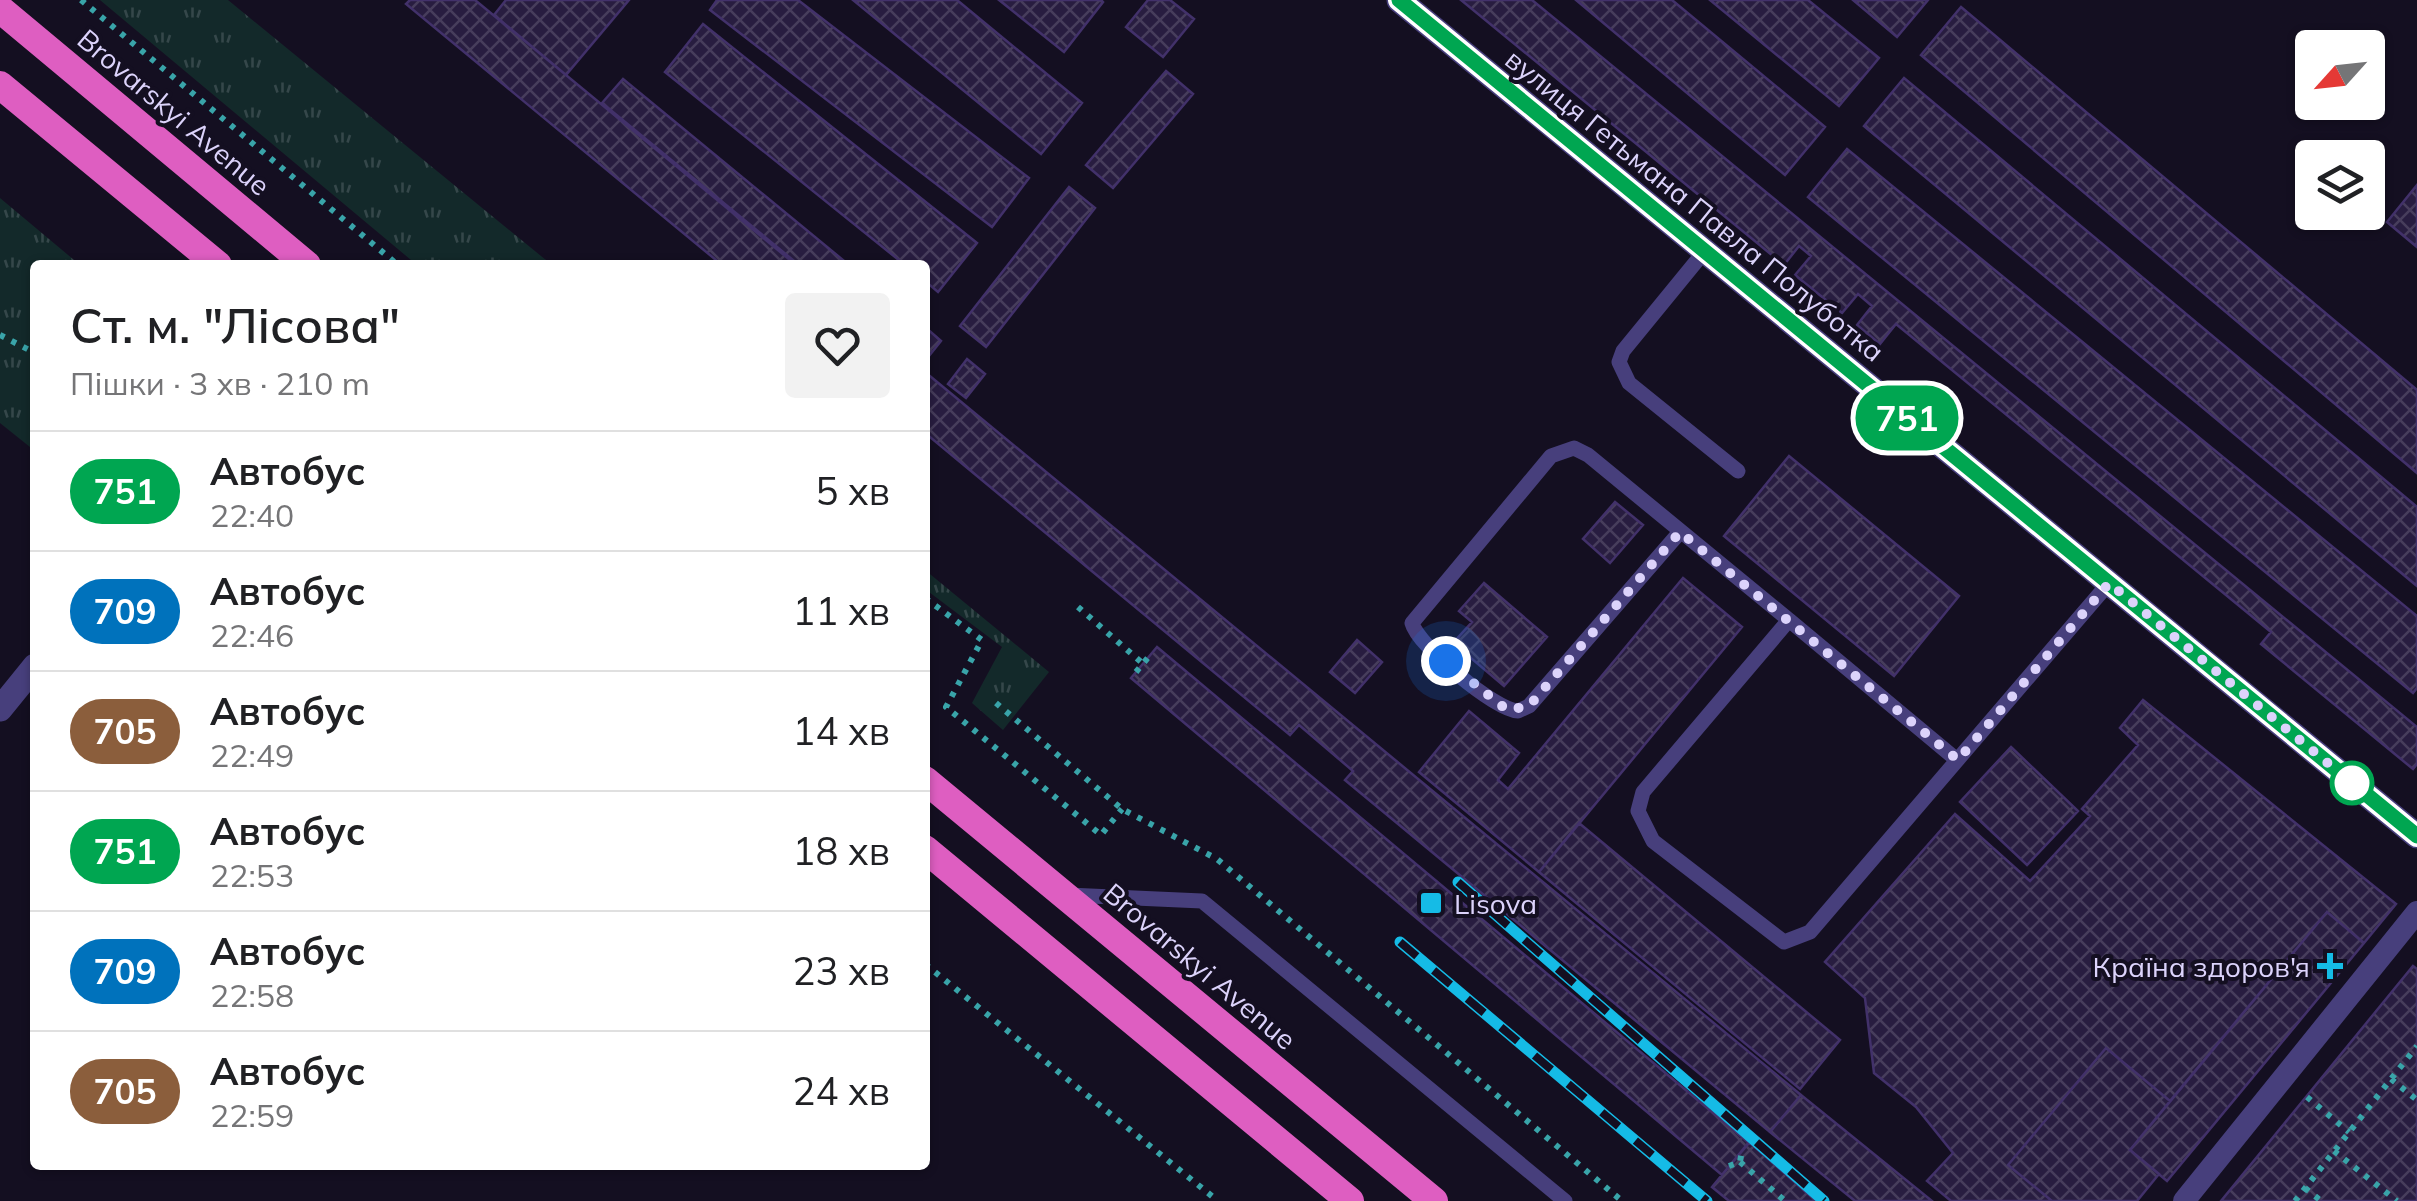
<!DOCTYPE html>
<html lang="uk">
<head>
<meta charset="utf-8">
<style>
	body { margin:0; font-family:Mulish,sans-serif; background:#f2f2f2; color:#202124; height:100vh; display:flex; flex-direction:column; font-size:38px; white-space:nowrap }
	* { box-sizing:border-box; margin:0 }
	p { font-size:32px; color:#757577 }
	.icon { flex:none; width:55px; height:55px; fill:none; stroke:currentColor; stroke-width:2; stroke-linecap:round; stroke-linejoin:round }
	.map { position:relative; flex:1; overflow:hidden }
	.sheet { position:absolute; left:30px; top:260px; width:900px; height:910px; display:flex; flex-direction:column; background:#fff; border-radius:10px; box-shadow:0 2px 8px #0004 }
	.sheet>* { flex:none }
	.badge { padding:0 20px; border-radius:32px; font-size:35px; line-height:65px }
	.needle { width:65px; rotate:243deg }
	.fabs { position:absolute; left:2295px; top:30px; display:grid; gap:20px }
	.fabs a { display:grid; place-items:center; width:90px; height:90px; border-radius:10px; background:#fff; box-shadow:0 2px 8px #0004; font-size:50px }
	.you { position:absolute; width:50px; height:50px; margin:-25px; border:8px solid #fff; border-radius:50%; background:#1a73e8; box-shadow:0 0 0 15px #1a73e833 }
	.map>.badge { position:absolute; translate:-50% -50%; box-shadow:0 0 0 5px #fff }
	.round { display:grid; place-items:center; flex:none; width:105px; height:105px; border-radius:10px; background:#f2f2f2 }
	.headline { display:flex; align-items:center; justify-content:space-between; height:170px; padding:0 40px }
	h1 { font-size:48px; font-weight:600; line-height:75px }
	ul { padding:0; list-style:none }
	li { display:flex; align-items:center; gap:30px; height:120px; padding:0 40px; border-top:2px solid #e0e0e0 }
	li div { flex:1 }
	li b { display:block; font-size:38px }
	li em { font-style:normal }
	li .badge { min-width:110px; font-weight:700; text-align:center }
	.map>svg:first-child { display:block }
</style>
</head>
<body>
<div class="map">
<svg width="2417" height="1201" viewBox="0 0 2417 1201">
	<defs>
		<pattern id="grass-tufts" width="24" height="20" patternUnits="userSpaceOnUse" patternTransform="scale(2.5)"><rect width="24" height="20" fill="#13292a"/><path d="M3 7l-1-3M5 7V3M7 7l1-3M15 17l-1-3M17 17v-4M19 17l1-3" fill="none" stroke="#35474a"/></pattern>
		<pattern id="building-cross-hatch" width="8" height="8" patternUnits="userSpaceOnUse" patternTransform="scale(2.5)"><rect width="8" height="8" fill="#281d40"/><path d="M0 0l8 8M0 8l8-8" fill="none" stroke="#473d5c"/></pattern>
	</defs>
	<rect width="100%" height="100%" fill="#140f21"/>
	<path fill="url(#grass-tufts)" d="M100,0h128l324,265h-135z
		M0,198l80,67h-45v186l-35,-28z
		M925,570l124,102 -46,58 -31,-27 30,-56 -77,-58z"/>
	<path fill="url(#building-cross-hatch)" stroke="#42316a" stroke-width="2.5" d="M410,0h65l321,265h-74l-316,-261z
		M506,0h123l-63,75 -72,-60z
		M717,0h81l231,178 -37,49 -282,-217z
		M853,0h104l125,103 -41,51z
		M999,0h102l2,2 -39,50z
		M1148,0h22l24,19 -31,38 -37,-30z
		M1461,0h71l885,727v37l-4,5 -152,-125 10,-12 -375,-308 -16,20 -23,-19 15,-19 -14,-12 -16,19 -47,-38 16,-19 -12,-10 -15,19z
		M1576,0h96l153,127 -40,48z
		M1710,0h98l71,58 -40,48z
		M1853,0h75l-31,37z
		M1961,7l456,383v83l-496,-418z
		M703,24l274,219 -39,49 -13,-11v-16h-20l-240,-193z
		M1166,71l27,23 -80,94 -27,-23z
		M1904,78l513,429v79l-553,-460z
		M623,79l226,186h-50l-197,-162z
		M1847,149l570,467v72l-4,5 -605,-496z
		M2417,185v62l-30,-25z
		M1069,187l26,21 -109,139 -26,-21z
		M925,327l16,14 -16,20z
		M967,359l18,15 -19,24 -18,-14z
		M925,372l876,723 -31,37 -425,-352 8,-9 -54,-46 -9,10 -365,-302z
		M1789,456l170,140 -65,80 -170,-140z
		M1615,502l28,23 -33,38 -27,-24z
		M1683,578l59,49 -203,245 -120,-100 50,-61 50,42 -21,27 10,9z
		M1484,583l63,54 -43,49 -51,-43 19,-21 -13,-11z
		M1357,640l25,22 -27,31 -25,-21z
		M1157,647l592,496 -27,32 -591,-497z
		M2143,700l253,204 -32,39 -37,-31 -157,189 -64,-53 -98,117 44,36h-101l-24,-20 26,-28 -37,-46 -42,-34 -9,-75 -40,-36 130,-148 75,67 60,-65 -8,-7 56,-64 -18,-17z
		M2011,747l67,64 -51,54 -67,-63z
		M1579,823l261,217 -40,49 -261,-217z
		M2327,912l37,31 -197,238 -37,-31z
		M2413,966l4,3v232h-196z
		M2106,1048l64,53 -40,49 29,24 -22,27h-85l-44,-36z
		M1801,1095l131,106h-77l-85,-69z
		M1749,1142l67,59h-87l-17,-14z"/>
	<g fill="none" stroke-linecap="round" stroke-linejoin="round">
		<path stroke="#39a4a9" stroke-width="6" stroke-dasharray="5 8" stroke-linecap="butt" d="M81,0l317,265
			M0,335l35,18
			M925,598l57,42 -36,67 155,128 21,-26
			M1078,607l63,55
			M1136,672l15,-18
			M996,703l126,106 95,50 405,342
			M925,964l293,237
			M2391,1079l26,21
			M2307,1097l42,35
			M2334,1151l63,50
			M1740,1162l45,39
			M1729,1166l11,-4 2,-12
			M2305,1188l16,13
			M2295,1201l122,-155"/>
		<path stroke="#473f7c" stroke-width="15" d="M1704,252l-81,99 -4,11 10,21 109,88
			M1680,532l-151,174 -11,5c-23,-1 -100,-65 -106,-88l139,-167 23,-8 14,7 201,165 -146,172 -5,19 15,30 131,101 26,-10 299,-349
			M1789,620l168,140
			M1068,895l134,6 363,300"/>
		<path stroke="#473f7c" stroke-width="22" d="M2184,1201l233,-289"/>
		<path stroke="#473f7c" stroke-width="25" d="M1399,0l1018,836
			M0,709l35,-43"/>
		<path stroke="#de5ec1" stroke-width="28" d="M0,9l307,256
			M0,85l218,180
			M925,780l509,421
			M925,849l425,352"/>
		<g stroke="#15bbe6" stroke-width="11">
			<path id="rail" d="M1458,882l366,319
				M1400,942l307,259"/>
		</g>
		<use href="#rail" stroke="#140f21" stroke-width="8" stroke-dasharray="22" stroke-linecap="butt"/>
	</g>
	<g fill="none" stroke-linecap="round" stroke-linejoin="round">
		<g stroke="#fff" stroke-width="22">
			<path id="line" d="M1399,0l1018,836"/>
		</g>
		<use href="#line" stroke="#00a651" stroke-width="15"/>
		<path stroke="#dcd3fb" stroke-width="10" stroke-dasharray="0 18" d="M1446,661l61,49 22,-4 151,-174 278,228 151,-177 243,200"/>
	</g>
	<circle fill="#fff" stroke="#00a651" stroke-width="5" cx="2352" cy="783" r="20"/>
	<g fill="#15bbe6" stroke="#140f21" stroke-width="4">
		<rect x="1419" y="891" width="24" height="24" rx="5"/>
		<path d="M2325 951h10v10h10v10h-10v10h-10v-10h-10v-10h10z"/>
	</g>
	<g text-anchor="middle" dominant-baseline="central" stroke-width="8" stroke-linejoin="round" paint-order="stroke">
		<g font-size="28" fill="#dcd3fb" stroke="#140f21">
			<text transform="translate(174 112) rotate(40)">Brovarskyi Avenue</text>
			<text transform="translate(1695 205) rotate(39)">вулиця Гетьмана Павла Полуботка</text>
			<text transform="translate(1200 966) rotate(40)">Brovarskyi Avenue</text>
		</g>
		<g font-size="28" fill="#dcd3fb" stroke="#140f21" text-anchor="start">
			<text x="1454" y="903">Lisova</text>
			<text x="2310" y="966" text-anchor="end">Країна здоров'я</text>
		</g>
	</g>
</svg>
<div class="fabs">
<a><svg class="needle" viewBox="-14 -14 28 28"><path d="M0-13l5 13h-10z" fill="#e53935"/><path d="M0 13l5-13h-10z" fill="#757577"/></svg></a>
<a><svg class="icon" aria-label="layers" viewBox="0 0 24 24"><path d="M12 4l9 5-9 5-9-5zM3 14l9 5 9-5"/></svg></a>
</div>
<div class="you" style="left:1446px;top:661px"></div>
<b class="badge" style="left:1907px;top:418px;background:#00a651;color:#fff">751</b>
<section class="sheet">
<div class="headline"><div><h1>Ст. м. &quot;Лісова&quot;</h1><p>Пішки · 3 хв · 210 m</p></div><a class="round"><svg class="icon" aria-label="heart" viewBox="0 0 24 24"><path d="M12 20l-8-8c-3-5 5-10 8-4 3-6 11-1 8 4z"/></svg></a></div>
<ul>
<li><span class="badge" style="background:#00a651;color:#fff">751</span><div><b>Автобус</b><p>22:40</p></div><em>5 хв</em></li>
<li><span class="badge" style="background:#0072bc;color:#fff">709</span><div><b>Автобус</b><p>22:46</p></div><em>11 хв</em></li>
<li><span class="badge" style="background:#8b5e3c;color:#fff">705</span><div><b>Автобус</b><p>22:49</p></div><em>14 хв</em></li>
<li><span class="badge" style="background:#00a651;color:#fff">751</span><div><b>Автобус</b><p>22:53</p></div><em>18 хв</em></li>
<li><span class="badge" style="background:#0072bc;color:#fff">709</span><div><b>Автобус</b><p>22:58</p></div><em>23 хв</em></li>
<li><span class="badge" style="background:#8b5e3c;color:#fff">705</span><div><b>Автобус</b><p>22:59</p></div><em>24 хв</em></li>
</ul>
</section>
</div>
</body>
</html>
